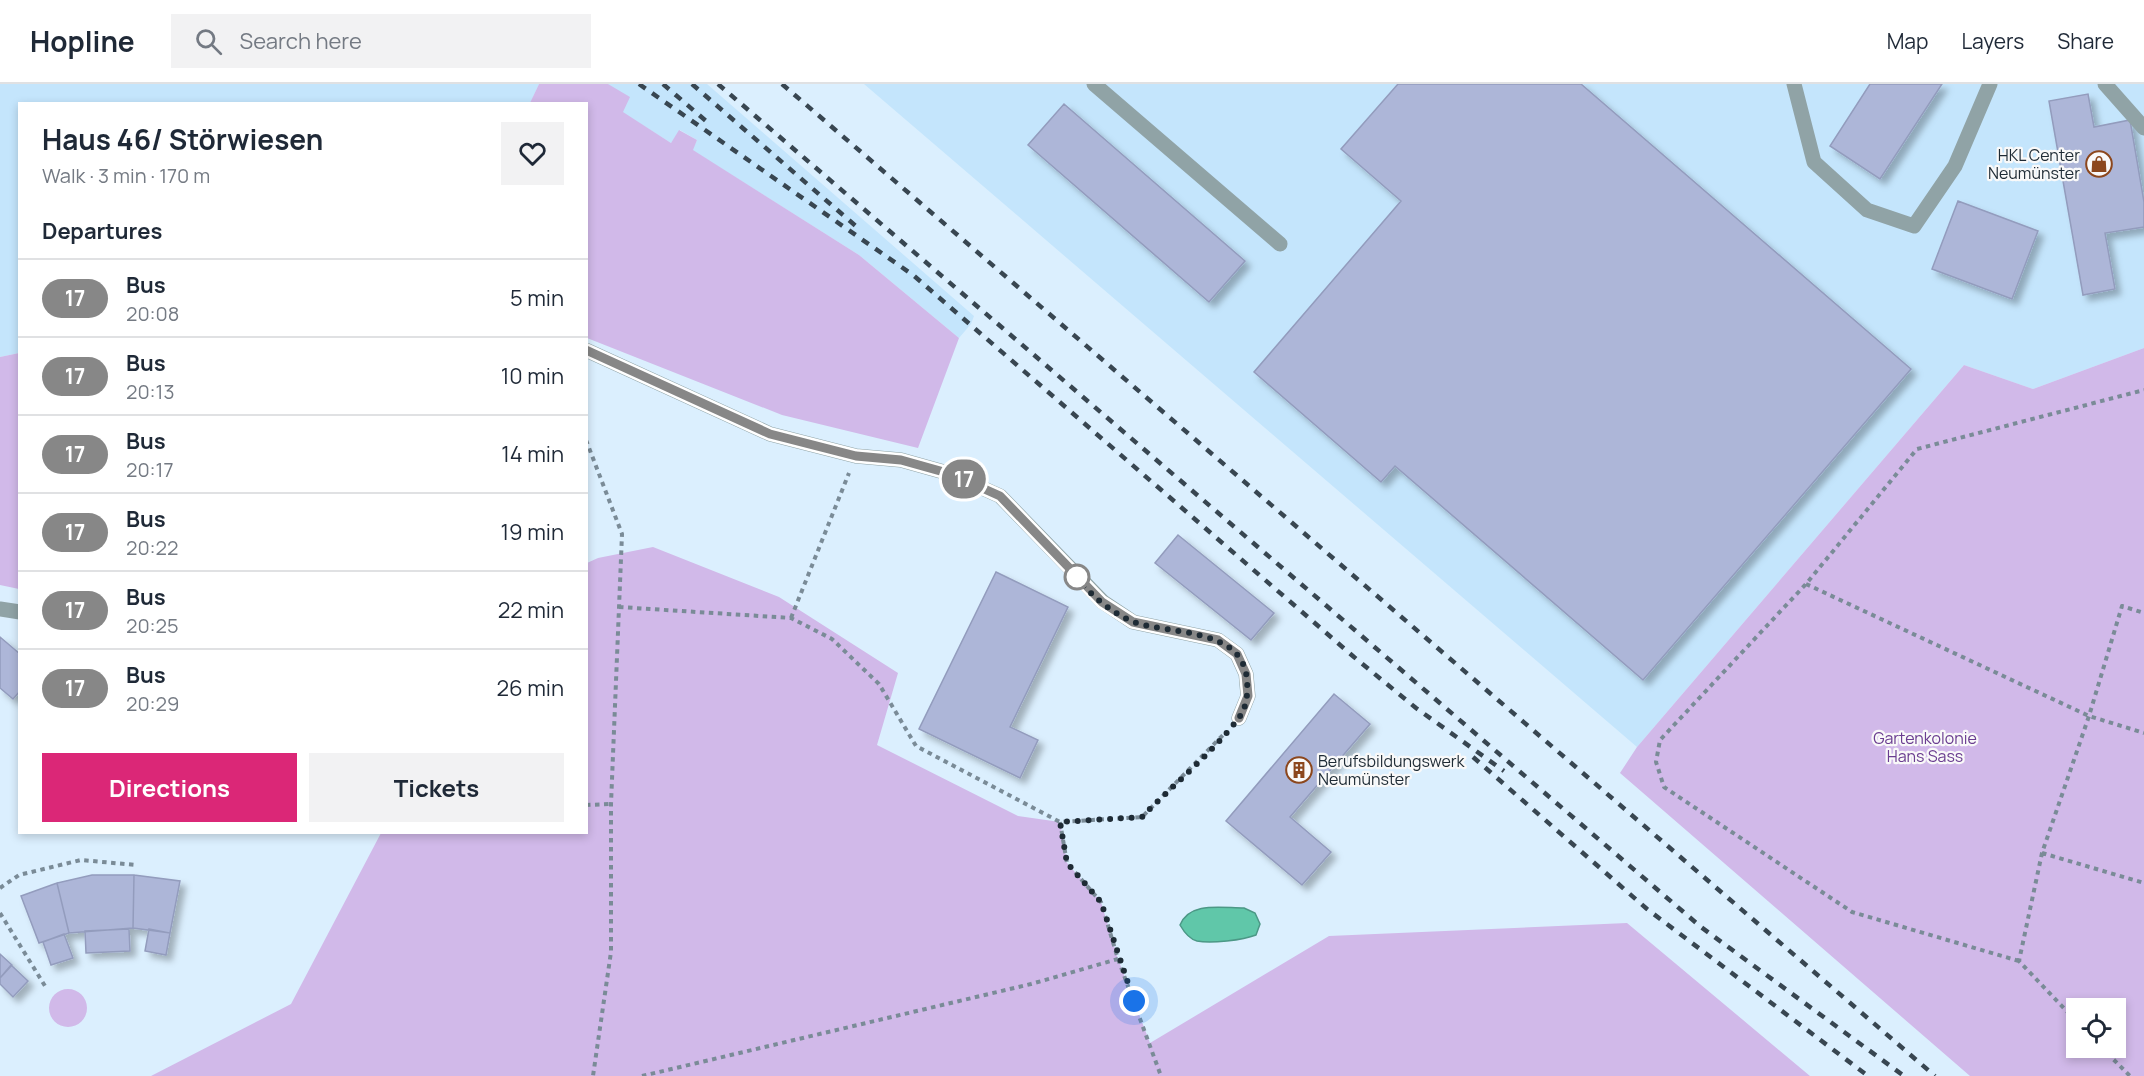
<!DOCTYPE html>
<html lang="en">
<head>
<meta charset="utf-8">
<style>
	body { margin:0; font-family:Manrope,sans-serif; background:#f2f2f3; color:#1f2937; height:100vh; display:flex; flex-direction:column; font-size:22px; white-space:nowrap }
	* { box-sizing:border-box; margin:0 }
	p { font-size:20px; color:#747a83 }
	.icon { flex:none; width:33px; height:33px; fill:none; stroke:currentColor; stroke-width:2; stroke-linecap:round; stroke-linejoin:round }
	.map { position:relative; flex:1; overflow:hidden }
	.side { position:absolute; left:18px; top:18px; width:570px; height:732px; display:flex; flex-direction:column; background:#fff; border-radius:0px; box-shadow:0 3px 9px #0003 }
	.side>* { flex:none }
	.badge { padding:0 12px; border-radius:20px; font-size:21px; line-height:39px }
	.fabs { position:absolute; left:2066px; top:914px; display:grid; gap:12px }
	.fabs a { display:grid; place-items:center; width:60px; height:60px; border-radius:0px; background:#fff; box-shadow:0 3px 9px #0003; font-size:30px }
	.you { position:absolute; width:30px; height:30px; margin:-15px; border:4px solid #fff; border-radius:50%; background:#1a73e8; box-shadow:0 0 0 9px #1a73e833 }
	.map>.badge { position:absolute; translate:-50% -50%; box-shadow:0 0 0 3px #fff }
	h2 { padding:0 24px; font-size:22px; line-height:54px }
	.round { display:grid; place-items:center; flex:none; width:63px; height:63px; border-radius:0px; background:#f2f2f3 }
	.summary { display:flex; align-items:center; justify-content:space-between; height:102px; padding:0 24px }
	h1 { font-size:28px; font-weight:700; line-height:45px }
	.button { display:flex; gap:12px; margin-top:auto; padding:12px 24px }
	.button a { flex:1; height:69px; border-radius:0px; background:#db2777; color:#fff; font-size:24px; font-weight:700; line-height:69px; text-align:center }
	.button a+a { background:#f2f2f3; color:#1f2937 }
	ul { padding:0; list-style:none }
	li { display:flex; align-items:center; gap:18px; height:78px; padding:0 24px; border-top:2px solid #e0e1e3 }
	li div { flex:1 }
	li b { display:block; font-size:22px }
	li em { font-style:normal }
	li .badge { min-width:66px; font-weight:700; text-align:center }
	header { display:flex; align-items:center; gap:36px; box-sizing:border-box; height:84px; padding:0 30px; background:#fff; border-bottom:2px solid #e0e1e3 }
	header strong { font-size:28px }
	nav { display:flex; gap:33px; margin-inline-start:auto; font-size:21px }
	.search { width:420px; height:54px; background:#f2f2f3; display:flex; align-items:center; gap:15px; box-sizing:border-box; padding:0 21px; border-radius:0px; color:#747a83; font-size:22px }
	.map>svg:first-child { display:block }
</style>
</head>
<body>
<header>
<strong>Hopline</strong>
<div class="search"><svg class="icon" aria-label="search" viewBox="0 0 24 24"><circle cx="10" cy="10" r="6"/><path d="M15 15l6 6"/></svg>Search here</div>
<nav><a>Map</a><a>Layers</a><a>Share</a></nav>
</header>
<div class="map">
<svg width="2144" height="992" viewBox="0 0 2144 992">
	<defs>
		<filter id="shadow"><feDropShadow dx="5.5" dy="5.5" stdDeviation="3" flood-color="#0004"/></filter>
	</defs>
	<rect width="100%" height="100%" fill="#dbeffe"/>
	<path fill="#c4e5fc" d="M0,0h539l-9,20h-510l-1,249 -19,4z
		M608,0h99l267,232 -3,8 -12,14 -100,-83 -167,-105 5,-10 -17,-10 -9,13 -49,-31z
		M864,0h1280v264l-111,41 -69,-24 -327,382z"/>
	<path fill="#d1b9e9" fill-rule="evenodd" d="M539,0h69l22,13 -7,15 48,31 8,-13 18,10 -4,10 166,105 100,83 -41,110 -136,-33 -195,-77 -1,-234 -56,-1z
		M2144,264v728h-174l-350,-303 17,-26 327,-382 69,24zM2076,924h39v39h-39z
		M19,269h1l-1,236 -19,-4v-228z
		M653,463l126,50 119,76 -21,72 141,71 42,6 7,41 34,39 17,57 32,84 179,-107 298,-13 183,153h-1659l140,-72 90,-171 205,-1 1,-269 11,-5z
		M49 924a19 19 0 1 1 38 0a19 19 0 1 1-38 0Z"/>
	<path fill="#60c7a9" stroke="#4c9886" stroke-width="1.5" d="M1244,824l11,5 5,11 -4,11c-13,5 -45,9 -59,6 -8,-2 -13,-9 -17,-16 10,-24 42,-17 64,-17z"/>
	<path fill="#adb6d8" stroke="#939cbd" stroke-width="1.5" filter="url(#shadow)" d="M1398,0h183l330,285 -268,311 -248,-214 -14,16 -127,-110 147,-171 -60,-52z
		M1870,0h72l-62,95 -50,-33z
		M2088,10l6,33 36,-7 14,82v25l-39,6 10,56 -32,6 -34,-194z
		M1064,20l181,157 -36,41 -181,-157z
		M1958,117l80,30 -26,68 -80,-30z
		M1178,451l96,78 -23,27 -96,-77z
		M996,488l72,35 -58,120 28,13 -18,38 -101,-49z
		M0,553l20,17v37l-7,8 -13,-11z
		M1334,610l36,30 -80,93 41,35 -29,33 -76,-64z
		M92,791h42l-1,53 -64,5 -12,-50z
		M134,791l46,6 -10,52 -37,-5z
		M57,799l12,50 -30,10 -18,-47z
		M129,845l1,22 -44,2 -1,-22z
		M149,845l21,4 -4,22 -21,-4z
		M64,850l9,24 -22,7 -8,-23z
		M0,870l12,11 -12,13z
		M11,881l17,16 -15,16 -13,-13v-6z"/>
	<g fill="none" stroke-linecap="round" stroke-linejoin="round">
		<path stroke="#7a8b97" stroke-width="4" stroke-dasharray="4.5 4.5" stroke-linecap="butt" d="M586,356l36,94 -11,270v148l-18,124
			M1806,500l283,132 55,17
			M619,523l172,11 41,21 47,45 37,62 144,76 82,-5 83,-84
			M791,534l58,-145
			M586,721l25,-1
			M1060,738l7,41 34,39 17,57 43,117
			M2042,769l102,30
			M0,804l19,-13 62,-15 55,5
			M0,829l45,73
			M2019,877l-167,-49 -188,-125 -8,-25 4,-22 146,-156 111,-135 227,-59
			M2076,937l-57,-60 23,-108 47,-137 33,-110 22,7
			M2101,963l29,29
			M642,992l389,-92 87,-25"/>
		<path stroke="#90a3a6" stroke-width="15" d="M1094,0l186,160
			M1794,0l20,78 53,48 47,16 41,-60 35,-82
			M2105,0l39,44
			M586,266l184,84 86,22 45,4 50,14 49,22 103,106 30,20 85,18 19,14 9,20 2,22 -9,22
			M0,525l20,3"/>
		<path stroke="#384651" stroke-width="4.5" stroke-dasharray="8 8" stroke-linecap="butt" d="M639,0l274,191 441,382 62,51 88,63
			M663,0l43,37
			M692,0l166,144
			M718,0l983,843 203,149
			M782,0l1153,992
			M1473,673l174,152 221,167"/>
	</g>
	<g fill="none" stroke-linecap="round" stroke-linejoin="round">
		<g stroke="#fff" stroke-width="14">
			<path id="line" d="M586,266l184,84 86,22 45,4 50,14 49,22 102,106 31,20 85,18 19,14 9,20 2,22 -9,22"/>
		</g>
		<use href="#line" stroke="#878787" stroke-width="9"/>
		<path stroke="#1e2b35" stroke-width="6" stroke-dasharray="0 10.8" d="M1077,493c12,17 37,38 57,45 37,13 109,5 113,58 1,13 0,28 -9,39 -25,33 -67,68 -96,98l-82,5 7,41 34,39 33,99"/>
	</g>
	<defs>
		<g id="shop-ring" transform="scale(1.35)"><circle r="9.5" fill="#f9f9f9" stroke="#8c471d" stroke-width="1.5"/><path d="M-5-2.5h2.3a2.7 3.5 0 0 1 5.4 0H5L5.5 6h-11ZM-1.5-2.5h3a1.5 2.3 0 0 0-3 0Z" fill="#8c471d"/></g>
		<g id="building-ring" transform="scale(1.35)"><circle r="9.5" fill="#f9f9f9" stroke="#8c471d" stroke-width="1.5"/><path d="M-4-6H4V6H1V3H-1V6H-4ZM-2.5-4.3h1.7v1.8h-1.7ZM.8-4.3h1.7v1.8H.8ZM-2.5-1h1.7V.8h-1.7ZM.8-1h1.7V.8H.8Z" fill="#8c471d"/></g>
	</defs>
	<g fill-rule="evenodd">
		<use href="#shop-ring" x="2099" y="80"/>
		<use href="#building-ring" x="1299" y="686"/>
	</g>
	<circle fill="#fff" stroke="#878787" stroke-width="3" cx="1077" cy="493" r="12"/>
	<g text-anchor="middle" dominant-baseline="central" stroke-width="4.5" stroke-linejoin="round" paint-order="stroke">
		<g font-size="16" fill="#1e2b35" stroke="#f9f9f9" text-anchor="end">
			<text x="2080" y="71">HKL Center<tspan x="2080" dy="18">Neumünster</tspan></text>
			<text x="1318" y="677" text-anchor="start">Berufsbildungswerk<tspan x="1318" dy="18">Neumünster</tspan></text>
		</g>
		<g font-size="16" fill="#6a3d90" stroke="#f9f9f9">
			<text x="1925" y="654">Gartenkolonie<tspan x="1925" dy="18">Hans Sass</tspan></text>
		</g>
	</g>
</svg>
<div class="fabs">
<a><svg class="icon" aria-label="locate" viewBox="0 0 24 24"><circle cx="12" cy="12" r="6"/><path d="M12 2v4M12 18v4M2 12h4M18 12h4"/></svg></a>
</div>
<div class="you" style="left:1134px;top:917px"></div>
<b class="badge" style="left:964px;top:395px;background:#878787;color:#fff">17</b>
<section class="side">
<div class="summary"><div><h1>Haus 46/ Störwiesen</h1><p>Walk · 3 min · 170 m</p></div><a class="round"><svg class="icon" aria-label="heart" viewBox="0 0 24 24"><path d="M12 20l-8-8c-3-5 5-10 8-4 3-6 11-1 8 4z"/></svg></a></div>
<h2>Departures</h2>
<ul>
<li><span class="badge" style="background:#878787;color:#fff">17</span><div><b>Bus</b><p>20:08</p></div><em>5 min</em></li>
<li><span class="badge" style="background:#878787;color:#fff">17</span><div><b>Bus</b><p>20:13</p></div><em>10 min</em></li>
<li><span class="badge" style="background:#878787;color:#fff">17</span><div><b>Bus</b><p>20:17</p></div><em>14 min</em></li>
<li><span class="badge" style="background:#878787;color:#fff">17</span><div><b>Bus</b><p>20:22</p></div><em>19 min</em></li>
<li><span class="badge" style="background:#878787;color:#fff">17</span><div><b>Bus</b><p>20:25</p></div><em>22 min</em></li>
<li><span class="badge" style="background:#878787;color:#fff">17</span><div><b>Bus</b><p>20:29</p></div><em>26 min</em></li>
</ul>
<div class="button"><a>Directions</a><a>Tickets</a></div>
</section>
</div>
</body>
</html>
